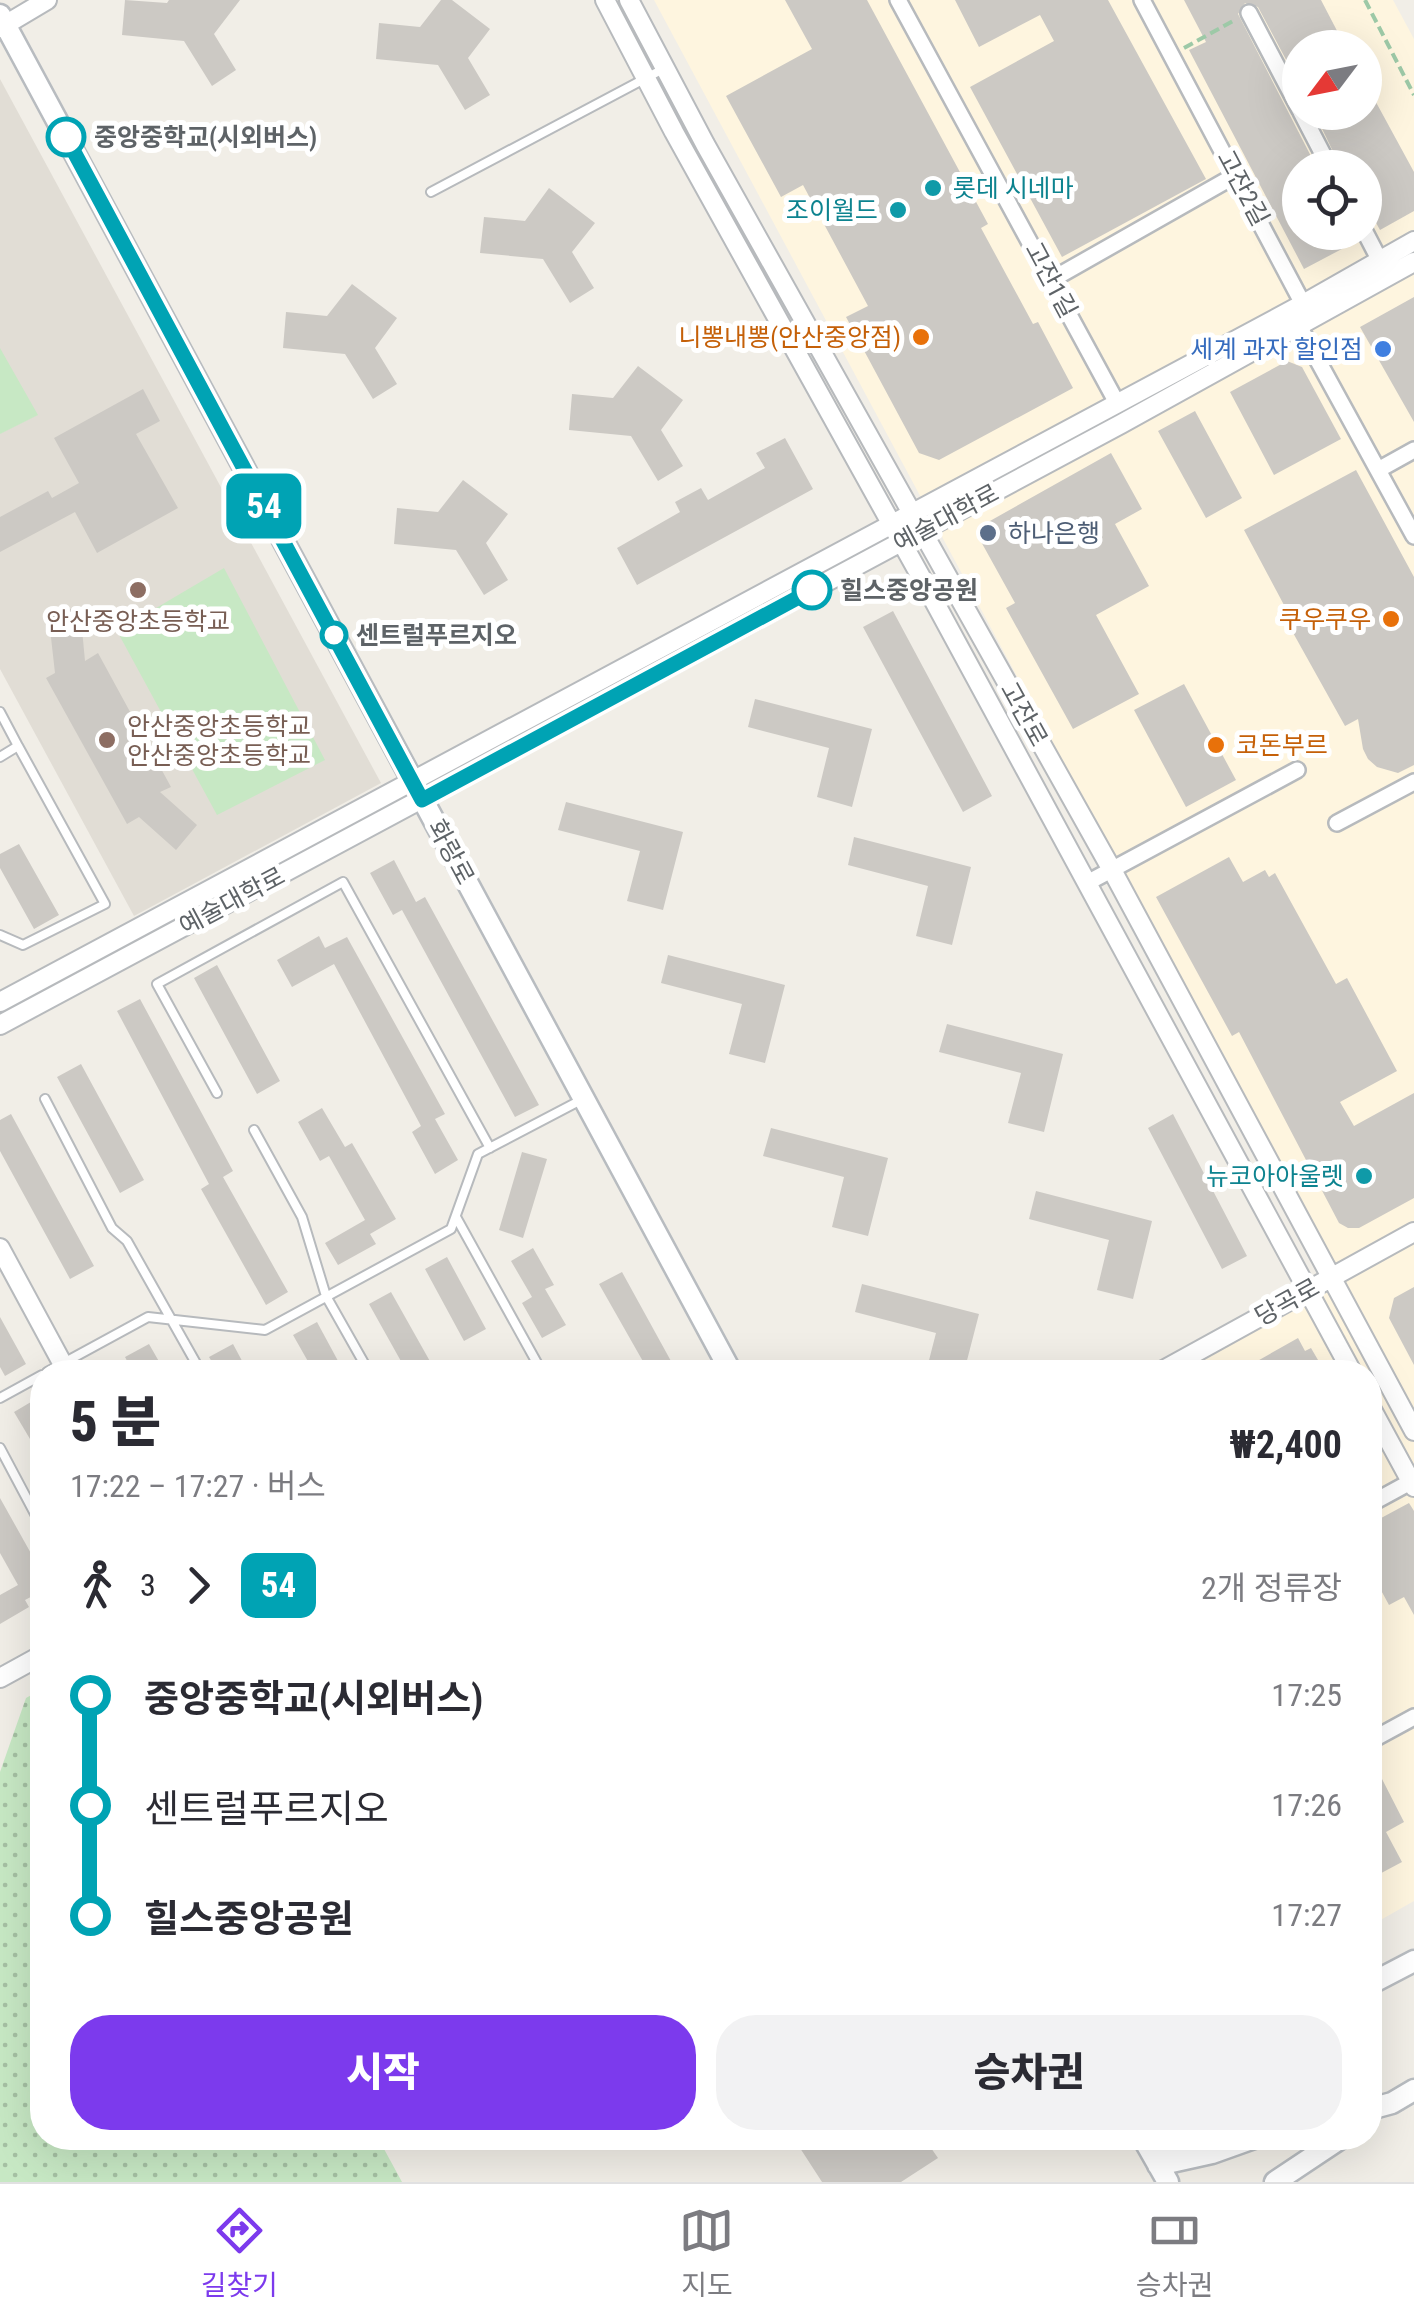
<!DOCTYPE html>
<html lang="ko">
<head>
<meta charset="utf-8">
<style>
	body { margin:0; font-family:"Roboto Condensed","Noto Sans KR",sans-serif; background:#f2f2f3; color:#2b2b33; height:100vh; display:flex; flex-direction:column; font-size:38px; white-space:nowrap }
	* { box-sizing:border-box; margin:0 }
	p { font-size:32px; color:#7c7c81 }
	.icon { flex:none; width:55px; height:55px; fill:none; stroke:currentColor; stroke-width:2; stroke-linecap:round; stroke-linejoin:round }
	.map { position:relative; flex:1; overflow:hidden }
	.panel { position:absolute; left:30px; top:1360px; width:1352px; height:790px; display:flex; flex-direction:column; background:#fff; border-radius:40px; box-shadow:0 10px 40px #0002 }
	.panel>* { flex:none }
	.badge { padding:0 20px; border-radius:15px; font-size:35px; line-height:65px }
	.needle { width:65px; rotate:238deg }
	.controls { position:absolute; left:1282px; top:30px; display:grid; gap:20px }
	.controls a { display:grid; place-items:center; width:100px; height:100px; border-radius:50%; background:#fff; box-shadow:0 10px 40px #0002; font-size:50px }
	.map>.badge { position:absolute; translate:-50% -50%; box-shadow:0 0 0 5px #fff }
	.legs { display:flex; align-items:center; gap:15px; height:110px; padding:0 40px; font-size:32px }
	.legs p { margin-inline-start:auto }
	.overview { display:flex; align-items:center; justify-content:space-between; height:170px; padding:0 40px }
	h1 { font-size:55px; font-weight:800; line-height:75px }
	.button { display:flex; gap:20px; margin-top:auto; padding:20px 40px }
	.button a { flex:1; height:115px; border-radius:40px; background:#7c3aed; color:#fff; font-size:40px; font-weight:800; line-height:115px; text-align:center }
	.button a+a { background:#f2f2f3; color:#2b2b33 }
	ul { padding:0 40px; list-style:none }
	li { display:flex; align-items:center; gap:35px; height:110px; font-size:38px }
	li i { display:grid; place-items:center; width:15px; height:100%; margin:0 12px; background:currentColor }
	li i::after { content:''; width:25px; height:25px; margin:-12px; border:8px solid; border-radius:50%; background:#fff }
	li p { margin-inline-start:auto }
	li:first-child i { background:linear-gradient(#0000 50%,currentColor 0) }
	li:last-child i { background:linear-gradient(currentColor 50%,#0000 0) }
	.tab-bar { display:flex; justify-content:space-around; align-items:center; height:140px; border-top:2px solid #e1e1e2; background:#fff; font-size:28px; color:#7c7c81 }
	.tab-bar a { display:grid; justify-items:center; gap:5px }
	.tab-bar .on { color:#7c3aed }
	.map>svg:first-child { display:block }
</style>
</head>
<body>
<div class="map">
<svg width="1414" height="2182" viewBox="0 0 1414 2182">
	<defs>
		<pattern id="park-dots" width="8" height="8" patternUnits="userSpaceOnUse" patternTransform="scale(2.5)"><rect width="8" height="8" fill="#c7e8c4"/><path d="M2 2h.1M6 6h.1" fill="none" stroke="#a5c0a3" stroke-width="1.8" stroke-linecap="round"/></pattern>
	</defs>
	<rect width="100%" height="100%" fill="#f1eee7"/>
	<path fill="#fef5df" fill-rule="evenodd" d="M654,0h739l21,39v1862l-44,25v-554h-195l167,-90zM1300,48h65v64h-65zM1300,168h65v64h-65z"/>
	<path fill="#e1ddd5" d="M0,79l381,704 -247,133 -134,-247z"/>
	<path fill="url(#park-dots)" d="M42,1689v449h336l24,44h-402v-410l26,-74z"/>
	<path fill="#c7e8c4" d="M0,348l38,67 -38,19z
		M224,568l101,192 -108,55 -100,-184z"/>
	<path fill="#ccc9c4" d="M125,0l42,3 2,-3h71l-26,34 22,36 -24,16 -28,-45 -62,-6z
		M441,0h11l38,29 -22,29 22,37 -25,15 -27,-45 -62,-6 3,-36 41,4z
		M785,0h82l121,224 -7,4 52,96 5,-2 35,66 -134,72 -20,-7 -73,-136 22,-11 -65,-121 -22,12 -55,-101 86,-47z
		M955,0h153l98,179 -144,78 -92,-170 84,-46 -14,-26 -61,32z
		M1184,0h137l25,48h-46v38l-42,-79 -13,-4 -7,11 79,154h-17v64h54l3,9 -53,28 -115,-219 17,-8z
		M1365,82l49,90v39l-34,19 -15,-27v-35h-24l-27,-56h51z
		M549,188l46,35 -23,29 22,36 -24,15 -27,-44 -63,-6 4,-36 41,4z
		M352,284l45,34 -22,30 22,36 -24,15 -28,-45 -62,-6 3,-36 41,4z
		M1414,297v125l-54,-95z
		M1287,361l15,6 39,72 -67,36 -44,-83z
		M638,366l45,34 -22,30 22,36 -25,15 -27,-45 -62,-6 3,-36 41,4z
		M143,389l17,32 -24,13 42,74 -81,45 -22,-41 -75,40v-35l48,-26 4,7 27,-15 -25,-45z
		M1195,411l47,87 -36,20 -48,-87z
		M785,438l28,51 -176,96 -20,-37 63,-36 -5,-10 26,-14 7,12 57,-32 -9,-15z
		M1111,453l31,56 -27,15 34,62 -53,29 43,79 -66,35 -67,-121 9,-5 -36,-65 2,-12z
		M1356,470l58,107v188l-16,8 -21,-6 -9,-8 -5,-10 -5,-30 -13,7 -58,-104 5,-2 -48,-90z
		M463,480l45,34 -22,29 22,37 -24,15 -28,-45 -62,-6 3,-36 41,4z
		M80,608l5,53 13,-8 73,134 -11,5 37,33 -21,25 -37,-33 -12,7 -81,-146 9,-5 -7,-62z
		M893,611l99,185 -29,16 -100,-185z
		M1184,684l52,96 -50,27 -52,-97z
		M755,699l117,30 -20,78 -35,-10 12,-49 -81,-21z
		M566,802l117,30 -20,78 -36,-9 13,-50 -82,-21z
		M854,837l117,30 -19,78 -36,-9 12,-50 -80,-21z
		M19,844l40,71 -25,14 -34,-61v-14z
		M1229,857l14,25 22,-12 4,7 6,-4 61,111 11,-6 50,93 -57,31 14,24 60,-33v105l-55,30h-11l-9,-5 -100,-191 -7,4 -76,-139z
		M394,860l22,42 9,-5 114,208 -24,12 -113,-207 -9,5 -23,-42z
		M319,936l6,12 22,-11 98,177 -10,5 23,41 -23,14 -23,-42 9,-6 -87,-162 -42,23 -15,-27z
		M668,955l117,30 -20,78 -36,-9 13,-50 -81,-21z
		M217,965l63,116 -23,13 -63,-116z
		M140,999l93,172 -10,6 65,115 -22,13 -65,-116 8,-5 -92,-173z
		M947,1024l116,30 -19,78 -36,-9 13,-50 -82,-21z
		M81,1064l63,116 -24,13 -63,-116z
		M322,1108l23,39 7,-4 44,76 -26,15 6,10 -38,21 -13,-22 40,-23 -36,-64 -9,5 -22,-39z
		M11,1114l83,152 -24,13 -70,-128v-31z
		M1173,1114l74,142 -25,13 -74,-141z
		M771,1128l117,30 -20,78 -36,-9 12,-50 -81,-21z
		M522,1152l25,7 -24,79 -24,-8z
		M1036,1191l116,30 -19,78 -36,-9 12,-50 -80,-21z
		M533,1248l21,37 -9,4 21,36 -24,13 -20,-35 10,-6 -21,-36z
		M447,1257l39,72 -22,12 -39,-72z
		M622,1272l55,100h-28l-50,-88z
		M862,1284l117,30 -15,58h-38l10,-39 -81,-21z
		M1414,1287v78l-25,-47 5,-20z
		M391,1292l45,80h-29l-38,-68z
		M0,1317l26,47 -21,12 -5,-9z
		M317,1322l27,50h-30l-21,-37z
		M1298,1338l7,13 6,-3 14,24h-87z
		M149,1344l16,28h-32l-8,-15z
		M233,1344l15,28h-30l-9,-15z
		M36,1399l6,11v23l-12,6 -16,-27z
		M0,1498l42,75v18l-17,9 4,7 -29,17v-29l18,-10 -18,-32z
		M1409,1503l5,8v104l-10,-18 -15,8 -19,-35v-46z
		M1382,1779l22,43 -18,10 16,30 -32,17v-93z
		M816,2138h108l14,20 -37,24h-79l-22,-34z"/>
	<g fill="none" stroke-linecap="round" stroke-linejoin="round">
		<g stroke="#b7babd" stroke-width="12">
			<path id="service" d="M431,192l234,-124
				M0,712l18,34 -18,11
				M0,935l23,10 82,-41 -87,-158
				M217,1093l-60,-109 186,-102 147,266
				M45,1099l67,129 15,13 70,124 1,7
				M254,1130l48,87 24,79 43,76
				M456,1217l86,155
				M47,1372l101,-55 117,13 186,-101 27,-75 105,-55
				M0,1398l42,-23
				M0,1448l42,79"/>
		</g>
		<g stroke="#b7babd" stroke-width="20">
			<path id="minor" d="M898,0l219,403
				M1142,0l161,304 -4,22 115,210
				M1249,13l51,97
				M1301,112l29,56
				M1365,232l14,27
				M1051,280l185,-105
				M1378,470l36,-20
				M1337,823l77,-41
				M1087,883l210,-113
				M1370,1504l44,-24
				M1370,1741l44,-24"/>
		</g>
		<g stroke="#b7babd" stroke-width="22">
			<path id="tertiary" d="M605,0l69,132 247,445 431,795
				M629,0l76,144 407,726 302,561
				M0,28l47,-28
				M0,1002l1303,-698 111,-63
				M0,1025l1121,-601 293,-162
				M0,1248l67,124
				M1160,1372l254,-140
				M1370,1406l44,81
				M0,1678l42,-23"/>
		</g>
		<g stroke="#b8bcc0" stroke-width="25">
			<path id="secondary" d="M0,15l731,1357
				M1370,1984l44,-23
				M1370,2109l22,-6 22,-13
				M1143,2138l25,44
				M1158,2165l54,-12 42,-15
				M1158,2165l22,-27
				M1275,2182l66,-44"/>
		</g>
		<path stroke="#9dc9a7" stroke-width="4" stroke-dasharray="10 5" stroke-linecap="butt" d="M1365,0l49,95
			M1184,48l49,-27"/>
		<use href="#service" stroke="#fff" stroke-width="8"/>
		<use href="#minor" stroke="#fff" stroke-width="15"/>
		<use href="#tertiary" stroke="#fff" stroke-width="18"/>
		<use href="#secondary" stroke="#fff" stroke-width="20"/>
	</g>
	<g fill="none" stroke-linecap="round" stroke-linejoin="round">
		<g stroke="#fff" stroke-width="22">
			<path id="line-1" d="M66,137l356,663 390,-210"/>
		</g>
		<use href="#line-1" stroke="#00a3b4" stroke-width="15"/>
	</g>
	<g fill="#fff" stroke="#00a3b4" stroke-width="5">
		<circle cx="66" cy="137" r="18"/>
		<circle cx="812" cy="590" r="18"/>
		<circle cx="334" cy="635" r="12"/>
	</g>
	<g fill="#0f9aa8" stroke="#fff" stroke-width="4">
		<circle cx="933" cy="188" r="10"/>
		<circle cx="898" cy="210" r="10"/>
		<circle cx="1364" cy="1176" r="10"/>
	</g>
	<g fill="#e8710a" stroke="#fff" stroke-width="4">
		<circle cx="921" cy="337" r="10"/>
		<circle cx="1391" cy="619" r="10"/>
		<circle cx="1216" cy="745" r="10"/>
	</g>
	<circle fill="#3f7fe0" stroke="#fff" stroke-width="4" cx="1383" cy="349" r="10"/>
	<circle fill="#5c6f8a" stroke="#fff" stroke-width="4" cx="988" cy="533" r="10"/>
	<g fill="#8d6e63" stroke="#fff" stroke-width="4">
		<circle cx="138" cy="590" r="10"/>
		<circle cx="107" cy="740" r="10"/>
	</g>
	<g text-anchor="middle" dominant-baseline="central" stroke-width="10" stroke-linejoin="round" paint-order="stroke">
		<g font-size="25" font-weight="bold" fill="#5e6367" stroke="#fff" text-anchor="start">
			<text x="94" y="137">중앙중학교(시외버스)</text>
			<text x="840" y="590">힐스중앙공원</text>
			<text x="356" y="635">센트럴푸르지오</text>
		</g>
		<g font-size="25" fill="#0d838f" stroke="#fff" text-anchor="end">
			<text x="953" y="188" text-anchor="start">롯데 시네마</text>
			<text x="878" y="210">조이월드</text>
			<text x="1344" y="1176">뉴코아아울렛</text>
		</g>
		<g font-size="25" fill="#5e6367" stroke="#fff">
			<text transform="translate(1243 188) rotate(62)">고잔2길</text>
			<text transform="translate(1051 280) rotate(62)">고잔1길</text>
			<text transform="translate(946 518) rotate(-28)">예술대학로</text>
			<text transform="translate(1024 714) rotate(61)">고잔로</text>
			<text transform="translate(451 852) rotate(62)">화랑로</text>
			<text transform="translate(232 901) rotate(-28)">예술대학로</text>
			<text transform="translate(1287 1302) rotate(-29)">당곡로</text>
		</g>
		<g font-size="25" fill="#c56008" stroke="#fff" text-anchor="end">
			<text x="901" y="337">니뽕내뽕(안산중앙점)</text>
			<text x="1371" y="619">쿠우쿠우</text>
			<text x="1236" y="745" text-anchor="start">코돈부르</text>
		</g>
		<g font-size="25" fill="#366cbe" stroke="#fff" text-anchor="end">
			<text x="1363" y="349">세계 과자 할인점</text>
		</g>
		<g font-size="25" fill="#4e5e75" stroke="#fff" text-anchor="start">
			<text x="1008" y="533">하나은행</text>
		</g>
		<g font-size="25" fill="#785e54" stroke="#fff">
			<text x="138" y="621">안산중앙초등학교</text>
			<text x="127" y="726" text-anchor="start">안산중앙초등학교<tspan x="127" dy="29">안산중앙초등학교</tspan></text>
		</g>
	</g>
</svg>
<div class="controls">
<a><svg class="needle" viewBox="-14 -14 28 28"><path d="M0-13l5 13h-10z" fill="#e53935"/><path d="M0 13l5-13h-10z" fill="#7c7c81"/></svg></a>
<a><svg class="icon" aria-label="locate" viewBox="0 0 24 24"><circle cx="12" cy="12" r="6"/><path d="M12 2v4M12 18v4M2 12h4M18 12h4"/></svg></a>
</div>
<b class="badge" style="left:264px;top:506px;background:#00a3b4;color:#fff">54</b>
<section class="panel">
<div class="overview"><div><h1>5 분</h1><p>17:22 – 17:27 · 버스</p></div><b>₩2,400</b></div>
<div class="legs"><svg class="icon" aria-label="walk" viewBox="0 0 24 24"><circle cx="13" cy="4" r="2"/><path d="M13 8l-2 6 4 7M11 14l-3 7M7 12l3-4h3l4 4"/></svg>3<svg class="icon" aria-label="forward" viewBox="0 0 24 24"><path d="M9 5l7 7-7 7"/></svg><b class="badge" style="background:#00a3b4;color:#fff">54</b><p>2개 정류장</p></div>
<ul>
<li><i style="color:#00a3b4"></i><b>중앙중학교(시외버스)</b><p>17:25</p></li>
<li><i style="color:#00a3b4"></i><span>센트럴푸르지오</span><p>17:26</p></li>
<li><i style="color:#00a3b4"></i><b>힐스중앙공원</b><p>17:27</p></li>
</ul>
<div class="button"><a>시작</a><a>승차권</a></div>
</section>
</div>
<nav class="tab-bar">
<a class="on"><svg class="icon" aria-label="directions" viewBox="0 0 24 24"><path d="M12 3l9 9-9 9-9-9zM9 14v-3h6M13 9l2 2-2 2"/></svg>길찾기</a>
<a><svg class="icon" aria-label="map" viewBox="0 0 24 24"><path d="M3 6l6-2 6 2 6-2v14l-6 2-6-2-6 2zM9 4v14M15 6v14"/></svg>지도</a>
<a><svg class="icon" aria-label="tickets" viewBox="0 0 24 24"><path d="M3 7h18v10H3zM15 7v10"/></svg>승차권</a>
</nav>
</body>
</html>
